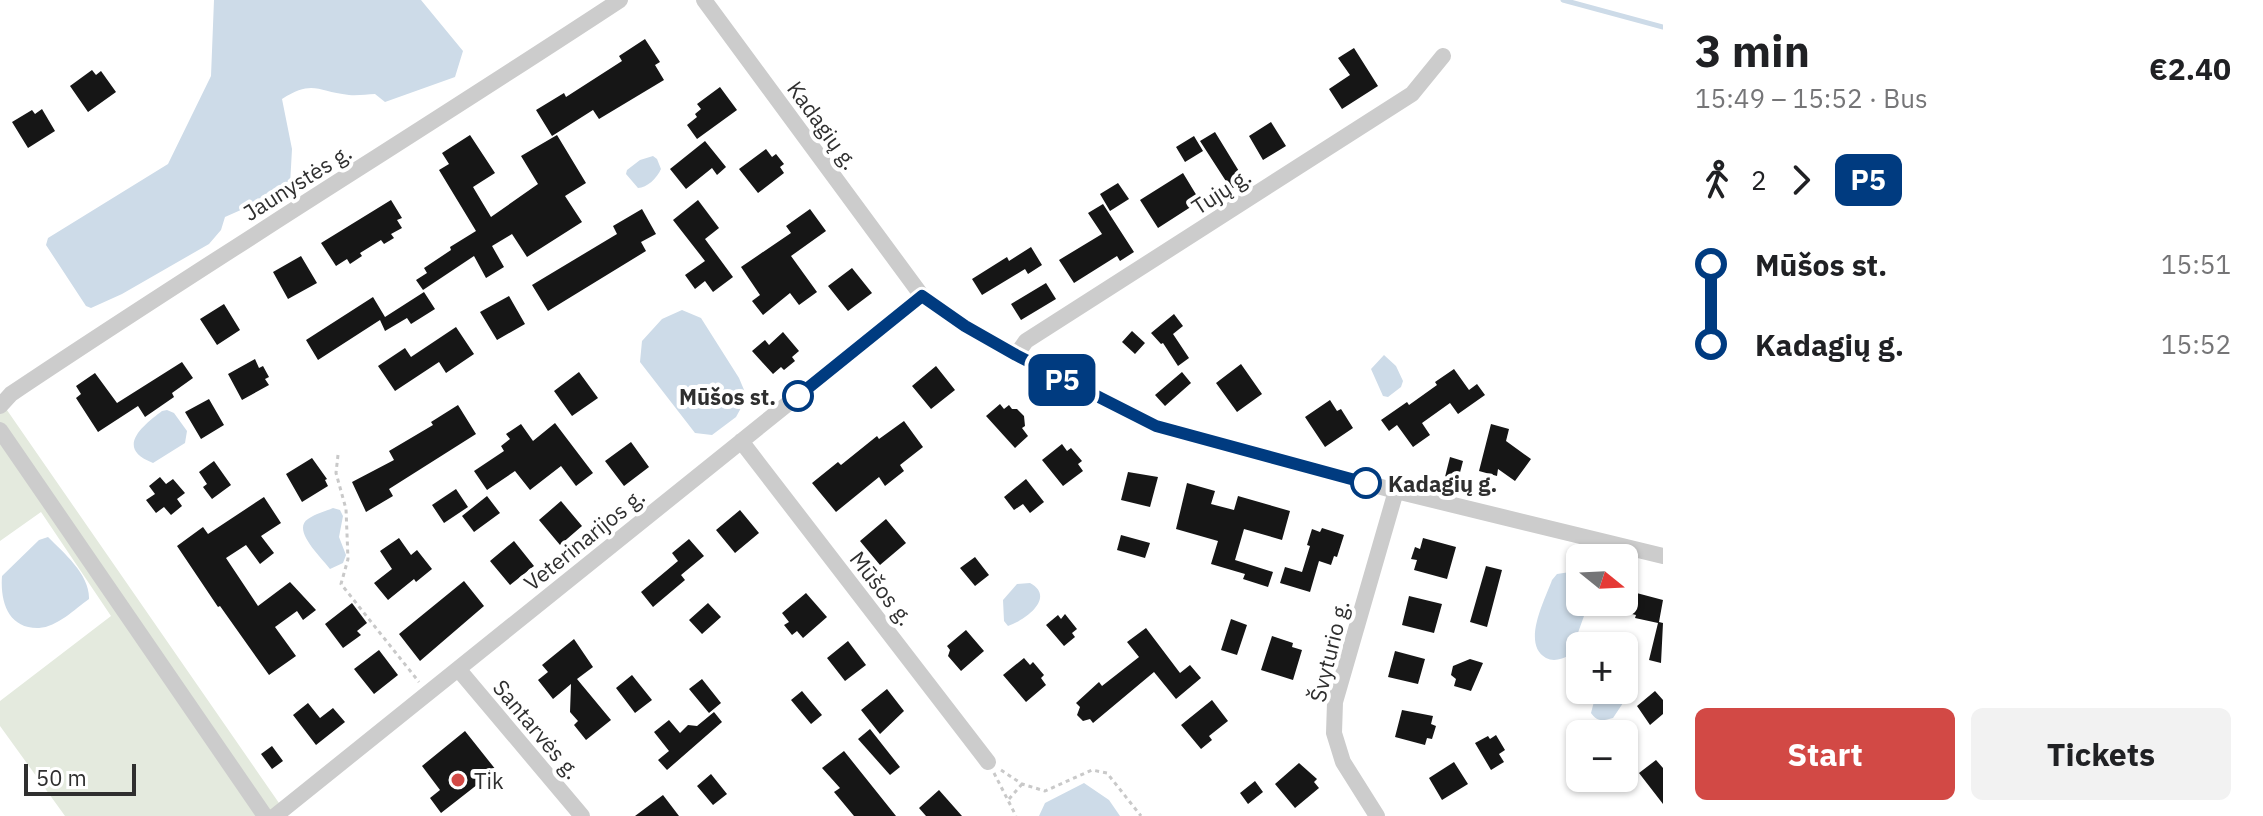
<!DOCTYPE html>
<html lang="en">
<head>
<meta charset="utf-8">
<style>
	body { margin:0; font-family:"IBM Plex Sans",sans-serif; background:#f2f2f2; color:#202124; height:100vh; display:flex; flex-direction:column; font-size:30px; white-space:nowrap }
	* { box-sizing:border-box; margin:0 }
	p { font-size:26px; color:#757577 }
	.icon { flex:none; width:44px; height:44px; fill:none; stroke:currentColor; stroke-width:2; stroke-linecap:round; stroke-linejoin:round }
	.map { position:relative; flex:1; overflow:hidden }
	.sheet { display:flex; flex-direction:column; background:#fff; width:600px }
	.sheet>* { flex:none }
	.badge { padding:0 16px; border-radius:12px; font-size:28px; line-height:52px }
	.needle { width:52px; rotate:108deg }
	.buttons { position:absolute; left:1566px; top:544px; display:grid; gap:16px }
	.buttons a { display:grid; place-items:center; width:72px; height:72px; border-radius:12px; background:#fff; box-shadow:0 2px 6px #0004; font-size:40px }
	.scale { position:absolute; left:24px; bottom:20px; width:112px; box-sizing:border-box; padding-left:8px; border:4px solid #2f2f2f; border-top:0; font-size:22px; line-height:28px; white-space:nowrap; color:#2f2f2f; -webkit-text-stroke:6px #fff; paint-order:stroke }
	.map>.badge { position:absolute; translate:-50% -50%; box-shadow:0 0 0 4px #fff }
	.legs { display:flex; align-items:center; gap:12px; height:88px; padding:0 32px; font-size:26px }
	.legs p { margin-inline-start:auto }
	.summary { display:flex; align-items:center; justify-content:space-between; height:136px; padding:0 32px }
	h1 { font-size:44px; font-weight:700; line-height:60px }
	.cta { display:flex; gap:16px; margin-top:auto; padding:16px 32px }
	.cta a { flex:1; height:92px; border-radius:12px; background:#d24945; color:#fff; font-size:32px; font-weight:700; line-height:92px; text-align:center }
	.cta a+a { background:#f2f2f2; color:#202124 }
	ul { padding:0 32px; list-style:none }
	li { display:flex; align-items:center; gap:28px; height:80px; font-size:30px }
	li i { display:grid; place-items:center; width:12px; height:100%; margin:0 10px; background:currentColor }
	li i::after { content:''; width:20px; height:20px; margin:-10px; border:6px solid; border-radius:50%; background:#fff }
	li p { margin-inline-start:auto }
	li:first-child i { background:linear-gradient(#0000 50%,currentColor 0) }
	li:last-child i { background:linear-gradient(currentColor 50%,#0000 0) }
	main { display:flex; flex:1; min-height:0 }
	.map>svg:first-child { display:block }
</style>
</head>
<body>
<main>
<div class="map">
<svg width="1663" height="816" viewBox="0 0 1663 816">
	<rect width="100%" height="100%" fill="#fff"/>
	<path fill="#e4eade" d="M0,400l288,416h-223l-65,-90v-25l111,-85 -70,-104 -41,29z"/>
	<path fill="#cddbe8" d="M214,0h207l42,51 -8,26 -70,25 -10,-8c-8,0 -17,2 -26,1 -32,-3 -35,-16 -67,4l10,50 -2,36 -13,9 -52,23 -4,13 -12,14 -87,50 -31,14 -5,-2 -40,-61 2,-7 120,-74 43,-88z
		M653,156l4,3 4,10c-4,9 -14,19 -23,19l-12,-14 1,-4 13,-10z
		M682,310l19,8 38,60 8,19 -11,20 -24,18 -17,-2 -55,-71 2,-21 20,-22z
		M1384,355l12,11 7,15 -2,6 -13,10 -5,-1 -12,-27z
		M167,410l7,3 13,18 -2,12 -32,20c-40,-15 -8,-39 9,-52z
		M333,508l7,2 3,6 -4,21 7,18 -3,8 -13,6c-8,-11 -39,-39 -22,-50 7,-5 18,-8 25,-11z
		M48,537c16,16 42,38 41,62 -14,10 -32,28 -50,29 -30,1 -39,-25 -37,-52l37,-36z
		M1570,572l10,4v26h9l-19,53c-8,4 -16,7 -24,3 -25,-14 -1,-58 6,-78l5,-6z
		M1030,583c26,14 -4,37 -22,43l-4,-5 -1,-21 14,-16z
		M1624,663l9,8 2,14 -22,33c-10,3 -16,4 -22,-5l6,-23h27z
		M1084,783l25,17 11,16h-81l6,-13z"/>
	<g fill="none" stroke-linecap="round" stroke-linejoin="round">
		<path stroke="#cddbe8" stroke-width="5" d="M1563,0l100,27"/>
	</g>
	<path fill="#161616" d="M645,39l15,23 -5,3 9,15 -65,39 -6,-9 -41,26 -16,-26 28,-17 2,4 56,-36 -3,-5z
		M1354,48l24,38 -36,23 -13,-20 21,-14 -12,-17z
		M92,70l4,5 5,-4 15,21 -28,20 -18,-26z
		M720,87l17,23 -40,29 -10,-14 10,-8 -2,-3 6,-5 -4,-5z
		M42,109l13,22 -27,17 -16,-26 20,-12 3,4z
		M1271,122l15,24 -23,14 -14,-24z
		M1215,132l30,49 -14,8 -31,-48z
		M470,135l25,38 -22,14 18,30 47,-33 -17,-28 36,-21 29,48 -21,13 17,26 -55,35 -15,-23 -20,12 12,21 -18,11 -12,-22 -51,34 -7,-10 11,-7 -3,-5 27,-18 -1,-3 26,-16 -37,-61 10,-6 -7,-11z
		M1194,136l9,15 -18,11 -9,-15z
		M705,141l21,26 -9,8 -5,-7 -26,21 -16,-20z
		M766,149l6,8 4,-3 8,10 -4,3 4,6 -26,20 -19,-24z
		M1183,173l17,28 -42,27 -18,-28z
		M1118,183l11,16 -19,12 -10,-17z
		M391,200l11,18 -5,2 5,8 -11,6 3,4 -10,6 -3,-4 -21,13 2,3 -12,8 -3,-5 -11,7 -15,-23z
		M698,200l21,28 -14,11 28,38 -20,15 -8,-11 -10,8 -10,-14 20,-14 -32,-41z
		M1103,204l31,48 -14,9 -3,-5 -43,27 -15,-23 43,-26 -14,-21z
		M642,209l14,25 -15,8 5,9 -98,60 -16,-26 85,-51 -4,-8z
		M810,209l16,22 -35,25 26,36 -18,13 -9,-12 -27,22 -11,-14 8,-6 -19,-28 50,-34 -5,-7z
		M1031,247l11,18 -14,9 -3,-5 -43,26 -10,-16 35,-22 2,4z
		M301,256l16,27 -29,16 -15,-27z
		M852,268l20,25 -24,18 -20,-25z
		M1046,283l10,16 -35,21 -10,-16z
		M424,292l11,17 -24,15 -4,-6 -22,13 -5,-11 -62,40 -12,-20 67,-43 12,20z
		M509,296l16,28 -28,16 -17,-28z
		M224,304l16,26 -23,15 -17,-26z
		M1174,314l9,12 -10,8 16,24 -11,8 -15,-23 -2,1 -10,-11z
		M456,327l18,27 -28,19 -7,-11 -44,29 -17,-25 27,-18 6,9z
		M1132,331l13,12 -10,11 -13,-12z
		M783,332l16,19 -7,6 3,4 -11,9 -3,-3 -8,7 -21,-23 13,-11 4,5z
		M255,359l4,9 4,-2 6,11 -4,2 4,6 -27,15 -14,-26z
		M182,362l11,16 -21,15 2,4 -29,20 -7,-11 -40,26 -22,-34 5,-4 -5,-8 19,-13 22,30z
		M1241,364l21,30 -25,18 -21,-29z
		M936,366l19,24 -24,19 -19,-23z
		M1454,369l15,21 8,-6 8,11 -27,19 -8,-11 -28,20 8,12 -17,12 -16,-22 -8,6 -8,-11 26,-18 2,3 28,-20 -2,-3z
		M579,372l19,26 -26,18 -18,-25z
		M1182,372l9,11 -26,23 -10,-11z
		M209,399l15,26 -23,14 -16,-27z
		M1330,400l7,11 4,-2 12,19 -28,19 -20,-30z
		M1000,404l4,5 5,-4 3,4h5l7,7 1,10 -3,2 6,8 -13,12 -29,-32z
		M458,405l18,29 -87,55 4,7 -27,16 -14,-30 42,-22 -5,-9 44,-26 -2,-3z
		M904,421l19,26 -23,18 4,6 -19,15 -6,-9 -43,35 -24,-29 26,-21 3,3 36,-29 2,3z
		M555,423l38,50 -17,13 -15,-20 -31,24 -15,-19 -28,19 -13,-19 30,-20 -3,-5 9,-7 -4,-5 15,-10 12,17z
		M1491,424l18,5 -3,12 25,18 -16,22 -17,-12 -1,7 -18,-5z
		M631,442l18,25 -25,19 -19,-25z
		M1062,444l5,7 4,-3 11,13 -4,3 5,7 -20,15 -21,-26z
		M1450,457l13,4 -5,19 -13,-3z
		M312,458l15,21 -2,1 3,6 -26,16 -16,-28z
		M214,461l17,24 -19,14 -9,-12 4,-3 -8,-12z
		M1128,472l30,5 -8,30 -29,-7z
		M160,477l6,7 7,-5 12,14 -8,6 5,7 -11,9 -7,-8 -8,6 -10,-13 9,-6 -6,-8z
		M1026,479l18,23 -14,11 -7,-9 -9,6 -10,-13z
		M1187,483l28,8 -4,13 23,6 4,-14 52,15 -8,29 -38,-11 -9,31 38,12 -5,15 -25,-8 2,-5 -34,-10 7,-23 -42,-12z
		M456,489l12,18 -24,16 -12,-18z
		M487,496l13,17 -26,19 -12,-16z
		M264,497l17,26 -20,13 13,17 -14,11 -14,-19 -20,13 32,48 32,-24 26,28 -13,10 -6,-9 -22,16 21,29 -27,19 -49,-69 -2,1 -41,-61 26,-19 5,7z
		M561,501l21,25 -22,19 -21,-25z
		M740,510l19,23 -24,20 -19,-23z
		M886,519l20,24 -26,22 -20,-24z
		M1322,528l22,7 -7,22 -3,-1 -3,9 -12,-4 -9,31 -30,-9 5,-16 17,5 8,-26 -3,-1 5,-16 8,3z
		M1121,535l29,8 -5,15 -28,-8z
		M399,538l12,17 6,-5 15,19 -16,13 -2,-3 -26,21 -14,-17 18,-14 -12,-18z
		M1423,538l33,9 -9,32 -33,-9 3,-10 -6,-1 4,-12 5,2z
		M689,539l15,17 -23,19 4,5 -32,27 -12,-15 37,-31 -6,-8z
		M514,541l20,25 -24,19 -20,-24z
		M975,557l14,18 -14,11 -15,-18z
		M1486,566l16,4 -15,57 -17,-5z
		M464,581l20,25 -64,55 -21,-27z
		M1629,591l34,9 -4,22 4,1 -2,40 -12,-3 9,-37 -23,-5 1,-3 -12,-3z
		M806,593l21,24 -24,21 -6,-7 -5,4 -8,-10 5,-3 -7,-9z
		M1409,596l33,8 -8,29 -32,-8z
		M352,603l15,20 -10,8 4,4 -18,13 -18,-24z
		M708,603l13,14 -19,17 -13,-14z
		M1065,614l12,15 -5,4 3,4 -11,9 -18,-21 12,-10 3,4z
		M1231,619l16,6 -10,30 -16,-5z
		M1146,628l34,45 10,-8 11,13 -25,21 -22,-27 -61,51 -3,-4 -7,2 -6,-6 3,-8 -4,-4 23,-21 3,4 37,-29 -12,-15z
		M966,630l18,21 -23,20 -13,-15 2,-6 -3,-4z
		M1272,636l21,7 -1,4 10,3 -9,30 -32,-10z
		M574,639l19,28 -16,12 34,41 -25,20 -12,-15 4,-4 -8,-9 1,-28 -18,15 -15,-19 10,-8 -6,-7z
		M848,641l18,24 -21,16 -18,-23z
		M379,650l19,25 -24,19 -20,-25z
		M1395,651l30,8 -7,25 -30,-7z
		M1024,658l6,7 3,-3 11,13 -3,3 5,7 -20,17 -23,-27z
		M1470,659l13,4 -12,28 -17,-5 2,-7 -5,-4 2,-9z
		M632,675l20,25 -17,13 -19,-25z
		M702,679l19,24 -12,10 -20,-24z
		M887,689l17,22 -24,23 -19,-24z
		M802,691l20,24 -11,9 -20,-24z
		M1655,691l8,9v14l-13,11 -13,-19z
		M1212,700l16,21 -19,15 3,4 -11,9 -20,-24z
		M308,703l12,15 13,-10 12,14 -29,23 -23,-30z
		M1402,710l31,6 -2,8 5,2 -4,13 -5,-1 -2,7 -30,-8z
		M714,712l8,10 -55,48 -9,-10 11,-9 -15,-19 15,-12 11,13 8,-8 9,1z
		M870,729l30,38 -10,8 -32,-36z
		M465,731l31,39 -55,43 -11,-15 10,-8 -18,-24z
		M1496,735l9,15 -6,4 5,8 -13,8 -16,-27 13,-7 2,3z
		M272,746l11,15 -11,8 -11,-15z
		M844,751l52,65h-42l-20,-24 6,-4 -18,-20z
		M1656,760l7,8v36l-24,-31z
		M1454,762l14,22 -26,16 -13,-22z
		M1299,763l18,16 -3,3 5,6 -24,20 -20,-24z
		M711,774l16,20 -14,11 -16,-19z
		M1255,781l8,11 -15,12 -8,-11z
		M939,790l23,26h-36l-7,-8z
		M663,795l16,21h-44z"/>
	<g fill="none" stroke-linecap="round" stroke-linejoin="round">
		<path stroke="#c9c9c9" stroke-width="3" stroke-dasharray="4 4" stroke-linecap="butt" d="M338,455l-2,18 10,36 2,50 -7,25 78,98
			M1001,770l21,14 23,7 47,-21 15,3 34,43
			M994,773l22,43
			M1009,799l13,-15"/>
		<path stroke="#ccc" stroke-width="16" d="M704,0l218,296 43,30 51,29 140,71 240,65 267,65
			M1016,355l10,-14 386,-247 31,-38
			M0,406l11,-12c201,-135 407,-261 609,-394
			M0,430l265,386
			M741,441l247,321
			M459,670l123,146
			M275,816l647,-520
			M1377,816l-34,-54 -9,-29 1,-31 61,-211"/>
	</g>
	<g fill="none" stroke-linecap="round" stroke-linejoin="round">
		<g stroke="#fff" stroke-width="18">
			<path id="line-1" d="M798,396l124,-100 43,30 51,29 140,71 210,57"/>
		</g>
		<use href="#line-1" stroke="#003b80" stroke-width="12"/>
	</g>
	<g fill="#fff" stroke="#003b80" stroke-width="4">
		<circle cx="798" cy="396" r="14"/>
		<circle cx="1366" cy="483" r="14"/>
	</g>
	<circle fill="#d24945" stroke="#fff" stroke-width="3" cx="458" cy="780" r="8"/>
	<g text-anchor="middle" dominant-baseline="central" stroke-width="8" stroke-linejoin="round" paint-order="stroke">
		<g font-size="22" fill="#2f2f2f" stroke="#fff">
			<text transform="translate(823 125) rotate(54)">Kadagių g.</text>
			<text transform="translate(297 182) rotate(-32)">Jaunystės g.</text>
			<text transform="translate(1221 191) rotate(-33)">Tujų g.</text>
			<text transform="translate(584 539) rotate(-39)">Veterinarijos g.</text>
			<text transform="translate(882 588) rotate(52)">Mūšos g.</text>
			<text transform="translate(1329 651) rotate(-76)">Švyturio g.</text>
			<text transform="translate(537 729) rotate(50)">Santarvės g.</text>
		</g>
		<g font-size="22" font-weight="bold" fill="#2f2f2f" stroke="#fff" text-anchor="end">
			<text x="776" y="396">Mūšos st.</text>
			<text x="1388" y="483" text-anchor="start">Kadagių g.</text>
		</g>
		<g font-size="22" fill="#2f2f2f" stroke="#fff" text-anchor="start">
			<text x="474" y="780">Tik</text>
		</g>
	</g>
</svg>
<div class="buttons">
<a><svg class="needle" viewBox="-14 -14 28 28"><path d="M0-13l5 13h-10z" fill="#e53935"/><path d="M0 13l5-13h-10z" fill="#757577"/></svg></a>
<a>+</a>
<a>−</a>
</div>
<div class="scale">50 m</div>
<b class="badge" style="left:1062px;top:380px;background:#003b80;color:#fff">P5</b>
</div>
<section class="sheet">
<div class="summary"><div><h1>3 min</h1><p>15:49 – 15:52 · Bus</p></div><b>€2.40</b></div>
<div class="legs"><svg class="icon" aria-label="walk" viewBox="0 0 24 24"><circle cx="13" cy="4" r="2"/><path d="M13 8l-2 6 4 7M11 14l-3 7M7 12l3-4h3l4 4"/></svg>2<svg class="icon" aria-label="forward" viewBox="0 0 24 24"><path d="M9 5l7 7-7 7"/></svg><b class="badge" style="background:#003b80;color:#fff">P5</b></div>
<ul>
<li><i style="color:#003b80"></i><b>Mūšos st.</b><p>15:51</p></li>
<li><i style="color:#003b80"></i><b>Kadagių g.</b><p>15:52</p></li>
</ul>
<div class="cta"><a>Start</a><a>Tickets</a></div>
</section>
</main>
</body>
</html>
